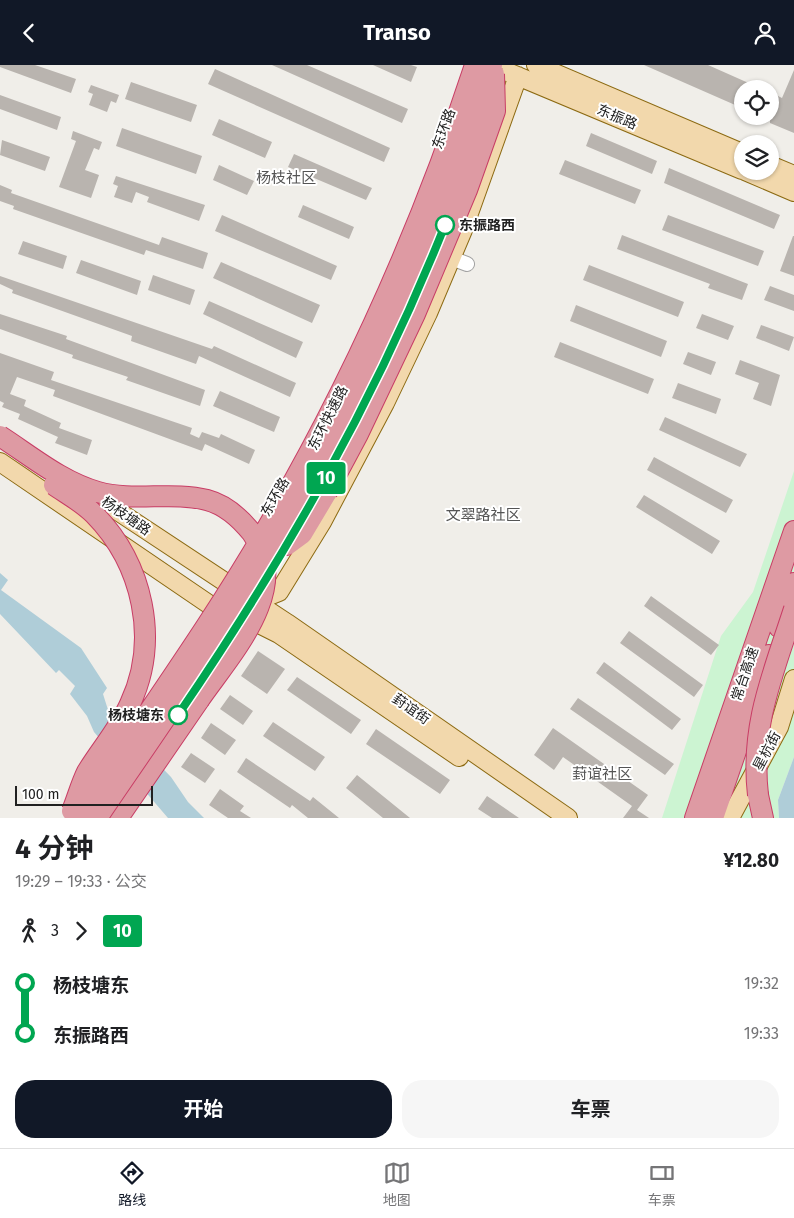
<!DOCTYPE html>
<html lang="zh">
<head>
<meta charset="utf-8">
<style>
	body { margin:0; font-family:"Fira Sans","Noto Sans SC",sans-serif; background:#f6f6f6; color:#202124; height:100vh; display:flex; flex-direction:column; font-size:19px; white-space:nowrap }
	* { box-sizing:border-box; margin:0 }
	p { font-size:16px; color:#757577 }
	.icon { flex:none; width:28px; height:28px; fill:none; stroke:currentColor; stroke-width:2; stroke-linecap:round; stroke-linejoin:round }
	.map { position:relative; height:753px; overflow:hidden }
	.side { display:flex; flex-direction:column; background:#fff; flex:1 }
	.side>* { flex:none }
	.badge { padding:0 10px; border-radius:4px; font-size:18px; line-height:32px }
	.tools { position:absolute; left:734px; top:15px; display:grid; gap:10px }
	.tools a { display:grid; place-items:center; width:45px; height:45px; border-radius:50%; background:#fff; box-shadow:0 1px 4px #0004; font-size:25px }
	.scale { position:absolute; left:15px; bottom:12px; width:138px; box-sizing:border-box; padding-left:5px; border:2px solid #212121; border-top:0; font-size:14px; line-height:18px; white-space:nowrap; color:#212121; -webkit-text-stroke:4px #fff; paint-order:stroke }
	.map>.badge { position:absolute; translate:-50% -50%; box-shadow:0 0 0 2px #fff }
	.legs { display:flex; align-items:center; gap:8px; height:55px; padding:0 15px; font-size:16px }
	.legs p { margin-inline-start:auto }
	.summary { display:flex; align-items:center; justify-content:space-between; height:85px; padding:0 15px }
	h1 { font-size:28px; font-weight:700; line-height:38px }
	.button { display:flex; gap:10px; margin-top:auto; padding:10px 15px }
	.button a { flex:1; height:58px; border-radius:20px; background:#111827; color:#fff; font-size:20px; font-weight:700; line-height:58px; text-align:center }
	.button a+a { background:#f6f6f6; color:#202124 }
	ul { padding:0 15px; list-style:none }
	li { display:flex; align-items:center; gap:18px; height:50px; font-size:19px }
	li i { display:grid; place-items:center; width:8px; height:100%; margin:0 6px; background:currentColor }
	li i::after { content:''; width:12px; height:12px; margin:-6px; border:4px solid; border-radius:50%; background:#fff }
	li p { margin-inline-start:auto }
	li:first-child i { background:linear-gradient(#0000 50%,currentColor 0) }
	li:last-child i { background:linear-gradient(currentColor 50%,#0000 0) }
	header { display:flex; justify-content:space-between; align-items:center; height:65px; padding:0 15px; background:#111827; color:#fff; font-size:22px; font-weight:700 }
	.tab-bar { display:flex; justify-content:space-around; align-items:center; height:70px; border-top:1px solid #e0e0e0; background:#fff; font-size:14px; color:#757577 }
	.tab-bar a { display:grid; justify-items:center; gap:2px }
	.tab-bar .on { color:#111827 }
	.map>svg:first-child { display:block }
</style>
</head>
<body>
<header><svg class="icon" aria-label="back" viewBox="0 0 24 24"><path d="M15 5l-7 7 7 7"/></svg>Transo<svg class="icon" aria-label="person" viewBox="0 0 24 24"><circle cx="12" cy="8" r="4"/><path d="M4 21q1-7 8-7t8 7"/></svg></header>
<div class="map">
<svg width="794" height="753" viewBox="0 0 794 753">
	<rect width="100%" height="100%" fill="#f0eee9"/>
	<path fill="#ccf4d2" d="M794,406v286l-16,43 1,18h-117l59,-182 32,-44z"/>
	<path fill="#afcdd8" d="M0,508l8,7 -7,10 80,58 26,40 -4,6 6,19 62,64 17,25 16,16h-36l-74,-86 -7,-16 -17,-22 5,-8 -16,-16 -3,3 -56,-59z
		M794,692v61h-15l-1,-18z"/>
	<path fill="#b9b4af" d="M0,0h35l41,14 -5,14 -71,-26z
		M272,0h35l101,44 -6,14z
		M373,0h38l6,2 -6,15z
		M644,0h64l54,24h-20v19z
		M215,4l175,79 -6,14 -176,-78z
		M794,5v63l-24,-10v-31l12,6z
		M131,17l66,23 -6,17 -66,-23z
		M91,20l28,10 -3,8 -5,-2 -4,11 -18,-7 4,-11 -5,-2z
		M0,30l61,22 -4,13 -57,-21z
		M219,54l53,23 -7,16 -53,-23z
		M122,63l80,28 -6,18 -80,-28z
		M73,66l29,11 -3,8 -5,-2 -9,22 14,5 -8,23 -32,-11 17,-46 -5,-2z
		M591,68l66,28 -5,13 -66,-28z
		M2,75l48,17 -5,14 -45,-16z
		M294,89l78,34 -6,12 -78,-33z
		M565,95l76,30 -6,14 -76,-30z
		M219,100l35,16 -7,14 -34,-15z
		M669,103l111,47 -6,14 -110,-46z
		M116,111l89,29 -6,16 -52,-19 2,-5 -13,-5 -4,11 -18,-6 4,-11 -5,-2z
		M0,120l12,5 -1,3 148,52 3,-8 46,16 -5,16 -57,-19 -2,5 -131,-46 1,-3 -14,-5z
		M303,140l51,22 -5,12 -51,-22z
		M222,150l115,51 -6,14 -116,-49z
		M668,150l96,36 -6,15 -96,-36z
		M622,170l126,49 -6,16 -34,-12 2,-4 -93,-35z
		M793,171h1v40l-14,-5z
		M23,176l44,15 -4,13 -45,-15z
		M81,195l60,21 -4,14 -61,-22z
		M221,197l99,43 -8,18 -99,-45z
		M589,200l95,37 -6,15 -95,-37z
		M153,210l42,15 -5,15 -42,-15z
		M0,211l212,73 2,-3 82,37 -6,14 -91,-41 -3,8 -65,-23 1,-5 -120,-43 1,-3 -13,-6z
		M770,221l24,9v16l-30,-11z
		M209,236l94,41 -7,16 -93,-44z
		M576,240l91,36 -6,16 -91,-36z
		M0,249l67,22 -1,3 139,51 -5,16 -74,-26 2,-3 -56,-19 1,-3 -73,-26z
		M702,249l32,12 -6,14 -32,-12z
		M761,260l33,12 -5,14 -33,-13z
		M560,277l94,37 -6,15 -94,-37z
		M688,287l28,10 -5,13 -28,-11z
		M0,288l54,19 -3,8 141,48 -2,6 9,4 3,-6 17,6 2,-4 34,16 -6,14 -44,-20 -3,7 -149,-55 2,-6 -38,-13 -7,17 16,6 -2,6 37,17 -2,5 33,12 -5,15 -32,-12 3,-6 -40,-18 2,-5 -18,-7 2,-4 -4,-2z
		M740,295l40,15 -9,31 -18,-7 6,-16 -24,-9z
		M678,318l43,16 -5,15 -44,-16z
		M220,326l60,26 -6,15 -61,-26z
		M665,352l82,37 -7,13 -81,-37z
		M654,392l79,43 -7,13 -79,-43z
		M644,430l76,46 -8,13 -76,-47z
		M651,531l68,49 -8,10 -67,-49z
		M629,566l74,54 -9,12 -74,-54z
		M258,586l27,18 -18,25 -26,-18z
		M604,597l77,57 -9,11 -76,-57z
		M297,612l64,43 -10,14 -64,-44z
		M230,630l23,16 -10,14 -23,-16z
		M578,633l96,66 -9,11 -95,-66z
		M273,657l52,35 -10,14 -52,-35z
		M211,658l25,17 -11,15 -24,-17z
		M553,663l95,67 -11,15 12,8h-26l9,-12 -69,-49 -9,13 -20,-15z
		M376,664l74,51 -10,14 -74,-50z
		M191,688l24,16 -10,14 -24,-16z
		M246,693l64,43 3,-4 26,21h-31l-16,-13 -2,3 -53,-36z
		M357,710l53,43h-27l-37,-30z
		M220,724l24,17 -4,5 11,7h-23l-19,-13z
		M487,731l32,22h-27l-14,-9z"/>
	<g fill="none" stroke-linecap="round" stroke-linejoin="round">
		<g stroke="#a2a2a2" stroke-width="16">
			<path id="minor" d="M451,193l16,6"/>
		</g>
		<g stroke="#8c6a12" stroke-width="20">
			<path id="major" d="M491,0l251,105
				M536,0l206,88
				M770,100l24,10
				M745,106l49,21
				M0,397l210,143 35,12 34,17 180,123
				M89,424l21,17 177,117 281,195
				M254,537l25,-10 43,-70 63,-119 43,-90 35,-83 55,-154
				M211,602l35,-51
				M730,753l49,-91 15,-48"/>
		</g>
		<g stroke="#c83d65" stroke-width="22">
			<path id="highway" d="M287,480l15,-11 25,-42
				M779,562l15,-44
				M758,730l5,23
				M118,753l81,-118
				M695,753l99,-287
				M713,753l56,-163"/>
		</g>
		<use href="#minor" stroke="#fff" stroke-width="14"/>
		<use href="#major" stroke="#f2d8ac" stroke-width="18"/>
		<use href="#highway" stroke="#de9aa3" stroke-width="20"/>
		<g stroke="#c83d65" stroke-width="22" stroke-linecap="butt">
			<path id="highway-bridge" d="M0,371c31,20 62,46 98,56 35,10 74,-1 109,8 19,5 33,18 45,33 41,56 -22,122 -53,167
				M54,420c13,9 28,17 40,29 49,50 66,126 36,190 -11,25 -29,45 -43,68 -6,12 -10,27 -15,39
				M327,427l31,-58 57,-120 52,-124 28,-79 -1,-37
				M758,730c-8,-69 15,-121 36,-186
				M78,753c62,-96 130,-188 188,-288 86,-147 156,-303 209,-465
				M97,753c62,-91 125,-181 182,-276 89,-149 161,-311 213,-477"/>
		</g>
		<use href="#highway-bridge" stroke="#de9aa3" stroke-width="20"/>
	</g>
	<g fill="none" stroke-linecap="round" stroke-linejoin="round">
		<g stroke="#fff" stroke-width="11">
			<path id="line-1" d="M178,650c107,-157 197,-314 267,-490"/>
		</g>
		<use href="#line-1" stroke="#00a651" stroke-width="8"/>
	</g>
	<g fill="#fff" stroke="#00a651" stroke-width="2.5">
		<circle cx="445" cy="160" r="9"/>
		<circle cx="178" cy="650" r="9"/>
	</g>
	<g text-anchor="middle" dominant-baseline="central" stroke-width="4" stroke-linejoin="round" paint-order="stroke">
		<g font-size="14" fill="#212121" stroke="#fff">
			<text transform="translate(617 52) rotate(23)">东振路</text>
			<text transform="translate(444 64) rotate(-70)">东环路</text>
			<text transform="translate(328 353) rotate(-63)">东环快速路</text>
			<text transform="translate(275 432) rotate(-60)">东环路</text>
			<text transform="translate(126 451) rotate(35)">杨枝塘路</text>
			<text transform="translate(745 609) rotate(-71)">常台高速</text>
			<text transform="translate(411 644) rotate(35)">葑谊街</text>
			<text transform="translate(767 686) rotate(-62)">星杭街</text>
		</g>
		<g font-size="14" font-weight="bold" fill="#212121" stroke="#fff" text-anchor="start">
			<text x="459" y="160">东振路西</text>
			<text x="164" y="650" text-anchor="end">杨枝塘东</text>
		</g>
		<g font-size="15" fill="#545454" stroke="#fff">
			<text x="286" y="113">杨枝社区</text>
			<text x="483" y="450">文翠路社区</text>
			<text x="602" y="709">葑谊社区</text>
		</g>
	</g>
</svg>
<div class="tools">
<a><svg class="icon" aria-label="locate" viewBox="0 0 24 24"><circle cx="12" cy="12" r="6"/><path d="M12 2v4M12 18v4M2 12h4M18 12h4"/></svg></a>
<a><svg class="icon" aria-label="layers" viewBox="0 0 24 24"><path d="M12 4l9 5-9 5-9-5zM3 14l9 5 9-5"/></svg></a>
</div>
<div class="scale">100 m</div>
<b class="badge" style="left:326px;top:413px;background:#00a651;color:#fff">10</b>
</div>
<section class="side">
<div class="summary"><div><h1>4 分钟</h1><p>19:29 – 19:33 · 公交</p></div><b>¥12.80</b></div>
<div class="legs"><svg class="icon" aria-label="walk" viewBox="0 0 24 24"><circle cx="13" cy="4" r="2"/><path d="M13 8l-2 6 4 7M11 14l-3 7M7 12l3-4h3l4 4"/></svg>3<svg class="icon" aria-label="forward" viewBox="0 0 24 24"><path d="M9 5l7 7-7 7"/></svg><b class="badge" style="background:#00a651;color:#fff">10</b></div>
<ul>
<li><i style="color:#00a651"></i><b>杨枝塘东</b><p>19:32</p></li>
<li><i style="color:#00a651"></i><b>东振路西</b><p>19:33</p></li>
</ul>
<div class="button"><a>开始</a><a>车票</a></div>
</section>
<nav class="tab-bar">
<a class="on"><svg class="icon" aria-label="directions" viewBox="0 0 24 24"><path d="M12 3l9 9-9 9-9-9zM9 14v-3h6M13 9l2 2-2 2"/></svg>路线</a>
<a><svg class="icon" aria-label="map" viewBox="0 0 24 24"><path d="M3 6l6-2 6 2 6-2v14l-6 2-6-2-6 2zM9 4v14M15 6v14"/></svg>地图</a>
<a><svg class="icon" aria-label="tickets" viewBox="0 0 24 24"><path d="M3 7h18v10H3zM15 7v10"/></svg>车票</a>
</nav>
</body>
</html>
